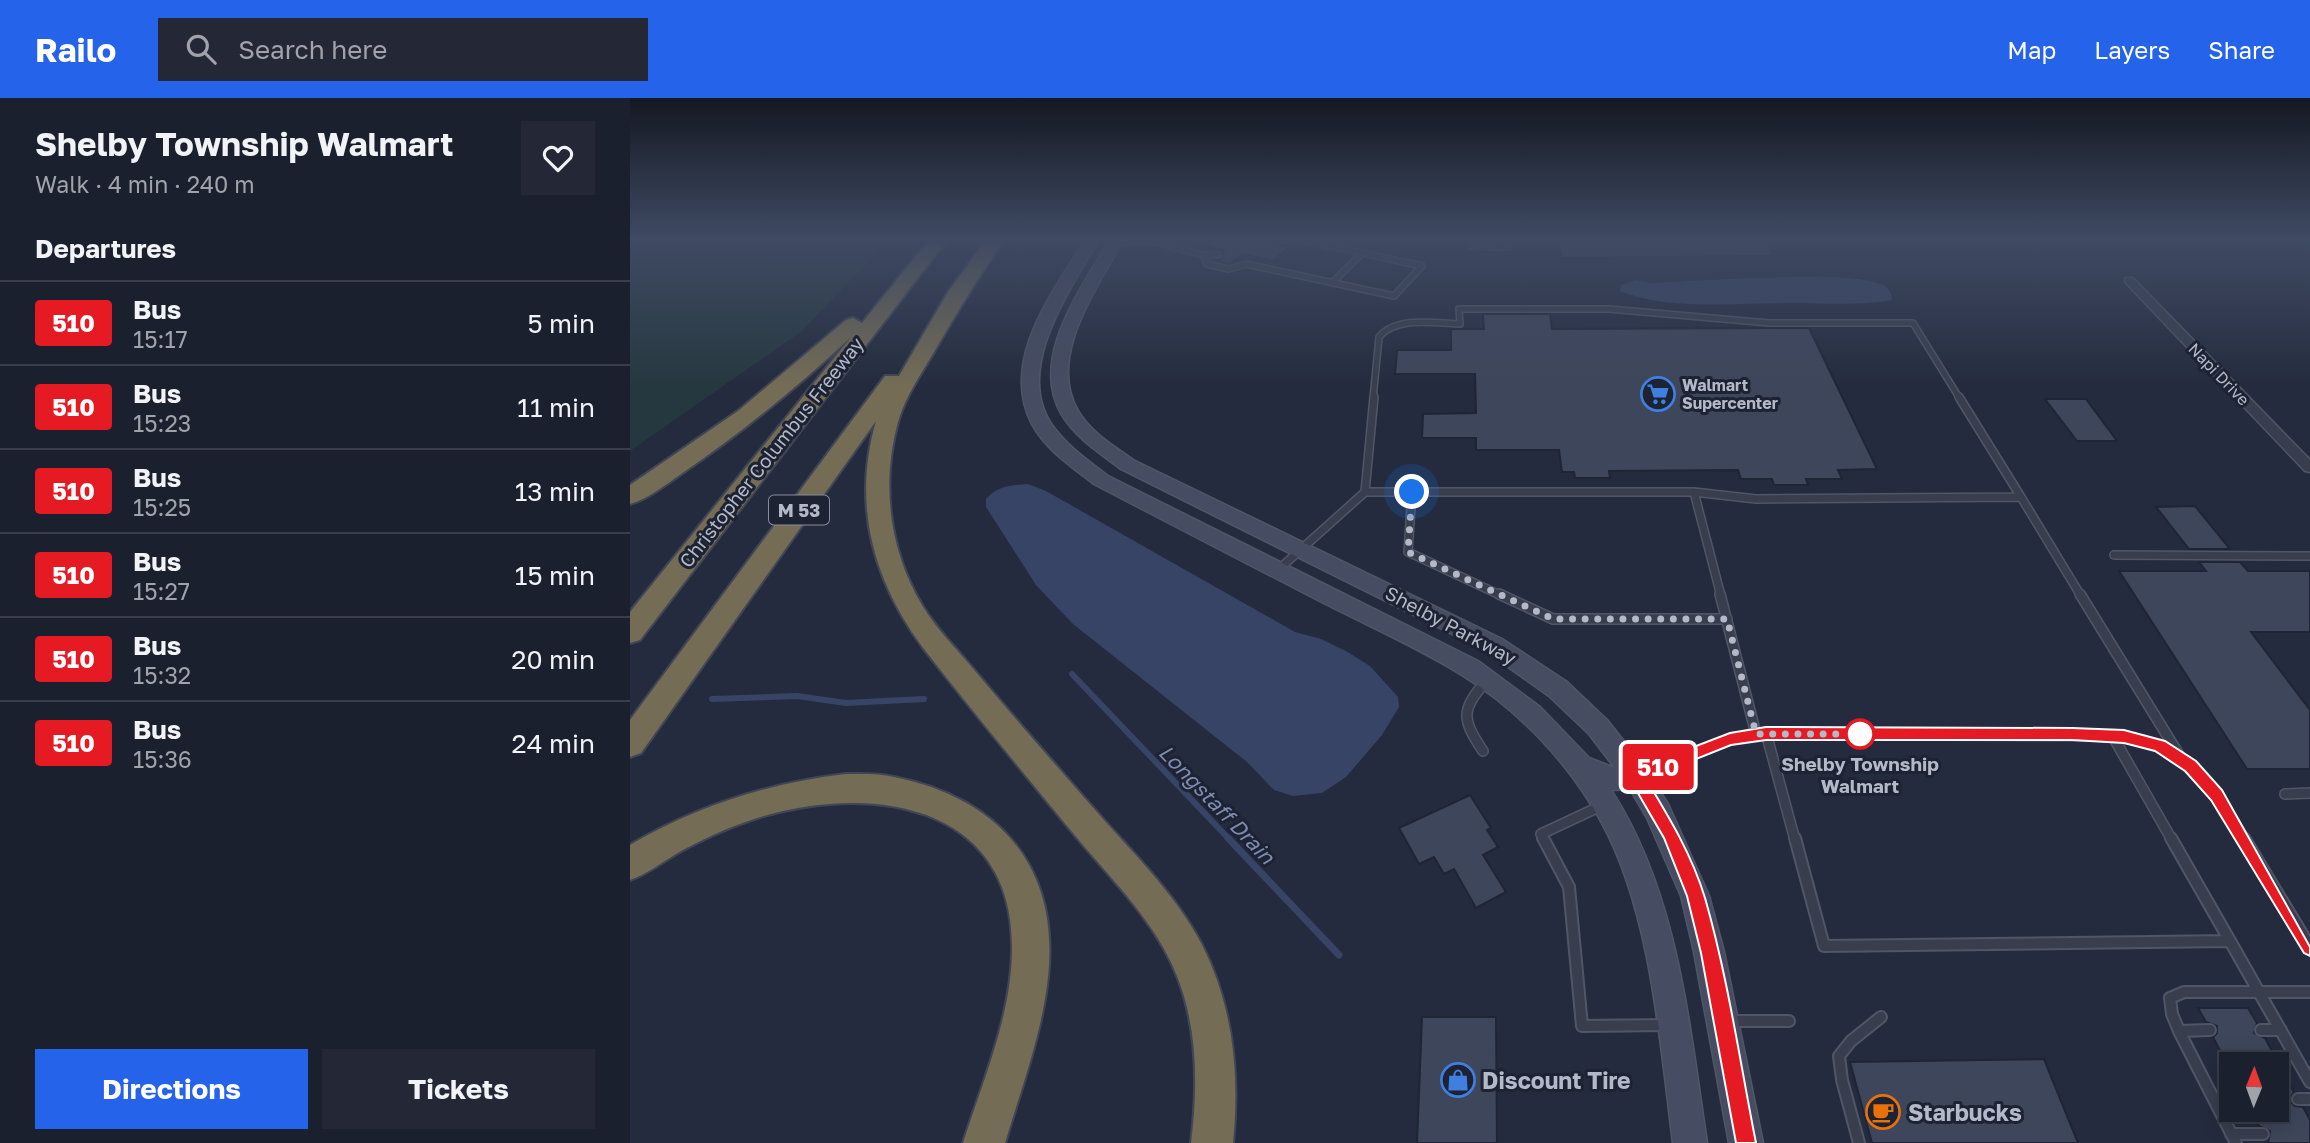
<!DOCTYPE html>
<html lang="en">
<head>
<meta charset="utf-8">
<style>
	body { margin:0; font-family:"Golos Text",sans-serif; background:#242836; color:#f1f3f6; height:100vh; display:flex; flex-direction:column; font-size:26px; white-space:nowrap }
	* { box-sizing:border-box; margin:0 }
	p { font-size:23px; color:#a0a3aa }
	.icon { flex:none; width:38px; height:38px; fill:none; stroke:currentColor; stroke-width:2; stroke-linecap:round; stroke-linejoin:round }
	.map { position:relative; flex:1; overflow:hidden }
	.panel { display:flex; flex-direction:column; background:#1b202e; width:630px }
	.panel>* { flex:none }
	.badge { padding:0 14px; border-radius:5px; font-size:24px; line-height:46px }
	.needle { width:46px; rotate:1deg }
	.buttons { position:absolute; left:1589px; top:954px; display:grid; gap:14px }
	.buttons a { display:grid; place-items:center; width:70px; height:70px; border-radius:0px; background:#1b202e; box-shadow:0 4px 18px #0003,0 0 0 2px #393e4a; font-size:35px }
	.you { position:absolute; width:35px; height:35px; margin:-18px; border:5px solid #fff; border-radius:50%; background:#1a73e8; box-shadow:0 0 0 10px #1a73e833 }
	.map>.badge { position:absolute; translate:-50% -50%; box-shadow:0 0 0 4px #fff }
	h2 { padding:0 35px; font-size:26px; line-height:63px }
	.round { display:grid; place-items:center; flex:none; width:74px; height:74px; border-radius:0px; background:#242836 }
	.headline { display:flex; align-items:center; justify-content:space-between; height:119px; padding:0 35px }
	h1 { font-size:33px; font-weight:700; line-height:52px }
	.cta { display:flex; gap:14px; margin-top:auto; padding:14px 35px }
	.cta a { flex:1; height:80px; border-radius:0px; background:#2563eb; color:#fff; font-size:28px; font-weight:700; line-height:80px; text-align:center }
	.cta a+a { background:#242836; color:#f1f3f6 }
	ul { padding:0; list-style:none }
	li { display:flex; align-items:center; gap:21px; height:84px; padding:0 35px; border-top:2px solid #393e4a }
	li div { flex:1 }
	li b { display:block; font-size:26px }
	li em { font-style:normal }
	li .badge { min-width:77px; font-weight:700; text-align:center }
	header { display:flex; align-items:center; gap:42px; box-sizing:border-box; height:98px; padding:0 35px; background:#2563eb; color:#fff }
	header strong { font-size:33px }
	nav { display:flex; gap:38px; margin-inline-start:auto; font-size:24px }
	.search { width:490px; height:63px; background:#242836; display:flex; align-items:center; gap:18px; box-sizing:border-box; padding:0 24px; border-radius:0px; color:#a0a3aa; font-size:26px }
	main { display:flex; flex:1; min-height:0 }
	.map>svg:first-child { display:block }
</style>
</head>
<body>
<header>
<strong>Railo</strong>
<div class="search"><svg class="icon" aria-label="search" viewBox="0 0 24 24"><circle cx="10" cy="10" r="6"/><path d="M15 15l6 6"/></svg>Search here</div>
<nav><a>Map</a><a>Layers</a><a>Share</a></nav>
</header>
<main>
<section class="panel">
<div class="headline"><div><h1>Shelby Township Walmart</h1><p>Walk · 4 min · 240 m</p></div><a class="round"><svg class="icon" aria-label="heart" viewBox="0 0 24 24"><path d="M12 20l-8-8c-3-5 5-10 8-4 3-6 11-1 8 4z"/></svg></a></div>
<h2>Departures</h2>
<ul>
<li><span class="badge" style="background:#e51a23;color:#fff">510</span><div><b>Bus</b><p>15:17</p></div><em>5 min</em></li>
<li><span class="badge" style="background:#e51a23;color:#fff">510</span><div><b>Bus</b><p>15:23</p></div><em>11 min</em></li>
<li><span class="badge" style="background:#e51a23;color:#fff">510</span><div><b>Bus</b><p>15:25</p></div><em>13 min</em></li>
<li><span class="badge" style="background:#e51a23;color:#fff">510</span><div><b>Bus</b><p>15:27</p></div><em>15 min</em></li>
<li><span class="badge" style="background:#e51a23;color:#fff">510</span><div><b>Bus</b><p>15:32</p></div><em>20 min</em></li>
<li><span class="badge" style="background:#e51a23;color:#fff">510</span><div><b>Bus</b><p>15:36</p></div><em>24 min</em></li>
</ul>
<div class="cta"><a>Directions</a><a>Tickets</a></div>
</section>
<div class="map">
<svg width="1680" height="1045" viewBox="0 0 1680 1045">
	<rect width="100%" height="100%" fill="#242b3e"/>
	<path fill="#26383f" d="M0,142h259l-87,91 -172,120z"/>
	<path fill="#384465" d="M1119,180c27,0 116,-5 136,8 5,4 7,8 7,14 -31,6 -66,3 -100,3 -52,0 -123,8 -172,-12l1,-6 14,-5 17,3z
		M398,386l18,7 249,141 26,7 25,12 24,15 28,31 1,10 -17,28 -36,42 -24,16 -29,3 -19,-6 -27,-28 -174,-138 -37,-39 -50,-78v-8c11,-13 25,-14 42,-15z"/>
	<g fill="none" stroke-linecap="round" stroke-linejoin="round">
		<path stroke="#384465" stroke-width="6" d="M442,576l158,166
			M82,601l85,-3 49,7 78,-4"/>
		<path stroke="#384465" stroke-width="7" d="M598,740l111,117"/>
	</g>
	<path fill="#3e465b" stroke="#1f2535" stroke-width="2" d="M578,142h53l28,7 -16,14 -30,-7 -14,10 -15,-4 7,-1 3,-9 -17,-4z
		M928,142h208l8,16 -213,2z
		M853,216h67l2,15 257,-1 68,141 -39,1 4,9h-36l2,6h-34l-2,-6h-31l-3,-9 -129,1 1,7h-35l-1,-6h-12l-3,-22h-83v-12h-54l1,-24 53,-1 -1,-39h-80l2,-24h54v-21h33z
		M1415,301h41l31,42h-40z
		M1565,408l35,43h-41l-33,-42z
		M1569,464h41l8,9h62v61h-59l59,78v59h-63l-128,-198h87z
		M840,697l21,33 -4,2 11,17 -15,8 23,37 -30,16 -22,-39 -10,5 -10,-17 -15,7 -20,-36z
		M1568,910h50l9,15 -3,10 11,5 29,54 -3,4v6l4,4 8,1 7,13v23h-42l2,-12 -11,-5 -9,-16h27v-46h-50l-14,-27 4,-4v-7l-11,-4z
		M792,919h74l1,126h-80z
		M1414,961l34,84h-206l-22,-81z"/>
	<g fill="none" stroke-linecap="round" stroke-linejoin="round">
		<g stroke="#505666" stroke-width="8">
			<path id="lane-far3" d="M842,142v6l35,1 -1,-7
				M485,144l37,-1 51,14 4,9 22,5 17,-5 148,32 28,-30 -118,-26
				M573,157h15
				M702,185l30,-30
				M743,301l6,-62c18,-21 56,-14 81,-13l-1,-15h150l160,14h144l47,76"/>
		</g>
		<g stroke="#505666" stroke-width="10">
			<path id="lane-far2" d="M1329,299l62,100
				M735,394l9,-95
				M782,394l-4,60 94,44
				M1064,394l27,104
				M1484,457l196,1
				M648,472l87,-78h329l62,7 265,-2 60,99"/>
		</g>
		<g stroke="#505666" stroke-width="12">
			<path id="lane-far1" d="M869,496l54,25h174
				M1090,496l36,140
				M1450,496l101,164
				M1136,635l29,107
				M1482,637l60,105
				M853,653c-22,-33 -22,-41 4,-71
				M1009,677l91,-36 26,-5 362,2c67,8 94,50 127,104
				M1655,696l25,-1
				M914,742l-3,-6 60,-28"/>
		</g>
		<g stroke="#505666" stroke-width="14">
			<path id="lane" d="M913,740l26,49 13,139 85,-1
				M1165,740l29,108 406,-5 -59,-103
				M1614,740l66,109
				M1600,843l80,141
				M1099,923h60
				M1631,932h20
				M1549,933l31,-1
				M1584,1001h17
				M1668,1001h12
				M1601,1036h32
				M1229,1045l-17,-63 -3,-24 12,-15 30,-24
				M1606,1045l-57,-112 -7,-17 -2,-16 14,-6h126"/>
		</g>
		<g stroke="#505666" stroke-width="3">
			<path id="street" d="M1495,180h8l177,182v12l-5,-1 -180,-189z"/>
		</g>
		<g stroke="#505666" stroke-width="3">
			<path id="secondary" d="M455,142h14c-28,48 -86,129 -47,185 15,21 35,35 56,51l370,185 62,46 49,51 26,10 -26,-34 -40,-38 -63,-45 -365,-182c-21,-16 -45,-31 -59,-54 -34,-57 20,-126 47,-175h14c-25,48 -77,116 -45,171 13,22 37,36 57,50l367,178 65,43 40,38 38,48 23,36 41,92 15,56 39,191h-34l-35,-191 -13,-56 -34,-78 -17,-29 -19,1c67,103 78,234 96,353h-34c-13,-101 -22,-230 -71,-320 -33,-60 -82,-112 -140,-148 -46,-29 -98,-51 -146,-76 -74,-38 -148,-76 -222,-115 -22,-17 -48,-34 -62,-60 -33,-63 21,-132 53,-184z"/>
		</g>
		<g stroke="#404656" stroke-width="4">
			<path id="highway" d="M299,142h18l-307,400 -10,3v-31l221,-275c-53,50 -110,96 -170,137 -16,11 -33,25 -51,30v-19l108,-74 108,-91 7,-2 9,5z
				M356,142h18c-25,36 -48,74 -70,112 -13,22 -29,45 -36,70 -17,62 -9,128 24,183 14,24 36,45 53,66 42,50 85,99 128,148 35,39 73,77 98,124 32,62 39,131 32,200h-42c7,-56 7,-114 -14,-167 -20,-52 -64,-95 -99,-137 -52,-63 -104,-126 -154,-190 -51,-68 -72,-145 -48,-228l-235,332 -11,4v-37l255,-344h14l49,-84z
				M216,676c15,0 32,-1 48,3 105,21 166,90 154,200 -6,57 -27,112 -43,166h-42c20,-63 49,-128 49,-195 1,-148 -147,-165 -258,-129 -27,9 -54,21 -78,35 -15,9 -29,20 -46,26v-35c67,-39 138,-62 216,-71z"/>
		</g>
		<use href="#lane-far3" stroke="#383e4e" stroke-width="5"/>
		<use href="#lane-far2" stroke="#383e4e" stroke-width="7"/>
		<use href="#lane-far1" stroke="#383e4e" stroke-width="9"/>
		<use href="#lane" stroke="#383e4e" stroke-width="10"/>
		<use href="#street" fill="#383e4e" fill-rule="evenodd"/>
		<use href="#secondary" fill="#464c61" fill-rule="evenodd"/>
		<use href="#highway" fill="#746c55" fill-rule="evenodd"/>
	</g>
	<linearGradient id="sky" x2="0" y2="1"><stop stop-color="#141822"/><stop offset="0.49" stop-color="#3f4a63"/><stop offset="1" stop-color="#3f4a63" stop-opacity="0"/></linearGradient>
	<rect width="1680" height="288" fill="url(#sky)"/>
	<path fill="#e51a23" stroke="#fff" stroke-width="2" d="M1136,629l306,1 52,2 41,11 31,20 26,29 88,157v9l-6,-3 -93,-153 -26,-29 -30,-20 -31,-8 -52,-3h-306l-35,5 -85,34c23,38 46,76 59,119 23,80 35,164 51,245h-20l-35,-190 -14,-57 -23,-58 -36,-62 3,-5 99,-38z"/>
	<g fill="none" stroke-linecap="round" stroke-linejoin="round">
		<path stroke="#b4b9c9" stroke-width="7" stroke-dasharray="0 12.6" d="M782,394l-4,60 145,67h174l29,115h104"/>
	</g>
	<defs>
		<g id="supermarket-ring" transform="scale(1.75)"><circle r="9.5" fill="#1d2333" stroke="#3f7fe0" stroke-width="1.5"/><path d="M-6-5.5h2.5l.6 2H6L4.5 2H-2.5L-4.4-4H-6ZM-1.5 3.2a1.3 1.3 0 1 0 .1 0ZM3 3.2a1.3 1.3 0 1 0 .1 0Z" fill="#3f7fe0"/></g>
		<g id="shop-ring" transform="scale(1.75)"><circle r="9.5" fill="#1d2333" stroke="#3f7fe0" stroke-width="1.5"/><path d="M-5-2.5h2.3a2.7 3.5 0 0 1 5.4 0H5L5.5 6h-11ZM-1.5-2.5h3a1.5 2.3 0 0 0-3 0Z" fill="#3f7fe0"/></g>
		<g id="cafe-ring" transform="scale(1.75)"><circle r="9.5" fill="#1d2333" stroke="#e8710a" stroke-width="1.5"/><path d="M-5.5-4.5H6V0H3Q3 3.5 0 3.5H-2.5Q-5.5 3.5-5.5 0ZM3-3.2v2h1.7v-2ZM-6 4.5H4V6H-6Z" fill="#e8710a"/></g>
	</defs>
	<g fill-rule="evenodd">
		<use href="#supermarket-ring" x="1028" y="296"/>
		<use href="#shop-ring" x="828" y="982"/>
		<use href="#cafe-ring" x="1253" y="1014"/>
	</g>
	<circle fill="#fff" stroke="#e51a23" stroke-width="3.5" cx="1230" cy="636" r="14"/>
	<g text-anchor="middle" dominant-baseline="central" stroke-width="6" stroke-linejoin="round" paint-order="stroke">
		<g font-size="16" fill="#b4b9c9" stroke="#1d2333">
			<text transform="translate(1589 276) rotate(46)">Napi Drive</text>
		</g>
		<g font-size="16" font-weight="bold" fill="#b4b9c9" stroke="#1d2333" text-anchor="start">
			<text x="1052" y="287">Walmart<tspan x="1052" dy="18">Supercenter</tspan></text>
		</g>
		<rect fill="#1d2333" stroke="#878c9c" stroke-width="2" x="139" y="397.5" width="60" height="29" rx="5"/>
		<g font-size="18" font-weight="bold" fill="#b4b9c9">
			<text x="169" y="412">M 53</text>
		</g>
		<g font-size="19" fill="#b4b9c9" stroke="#1d2333">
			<text transform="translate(141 354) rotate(-52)">Christopher Columbus Freeway</text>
			<text transform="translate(821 527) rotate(28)">Shelby Parkway</text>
		</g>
		<g font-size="19" font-weight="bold" fill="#b4b9c9" stroke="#1d2333">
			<text x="1230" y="665">Shelby Township<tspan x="1230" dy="22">Walmart</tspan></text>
		</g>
		<g font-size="21" font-style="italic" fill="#7c8bb1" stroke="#1d2333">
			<text transform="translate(587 706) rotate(46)">Longstaff Drain</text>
		</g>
		<g font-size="23" font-weight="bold" fill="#b4b9c9" stroke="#1d2333" text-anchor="start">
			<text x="852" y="982">Discount Tire</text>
			<text x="1278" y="1014">Starbucks</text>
		</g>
	</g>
</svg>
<div class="buttons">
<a><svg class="needle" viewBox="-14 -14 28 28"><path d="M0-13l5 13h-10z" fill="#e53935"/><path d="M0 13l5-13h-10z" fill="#a0a3aa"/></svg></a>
</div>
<div class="you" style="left:782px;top:394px"></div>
<b class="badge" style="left:1028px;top:669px;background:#e51a23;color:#fff">510</b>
</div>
</main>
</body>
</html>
